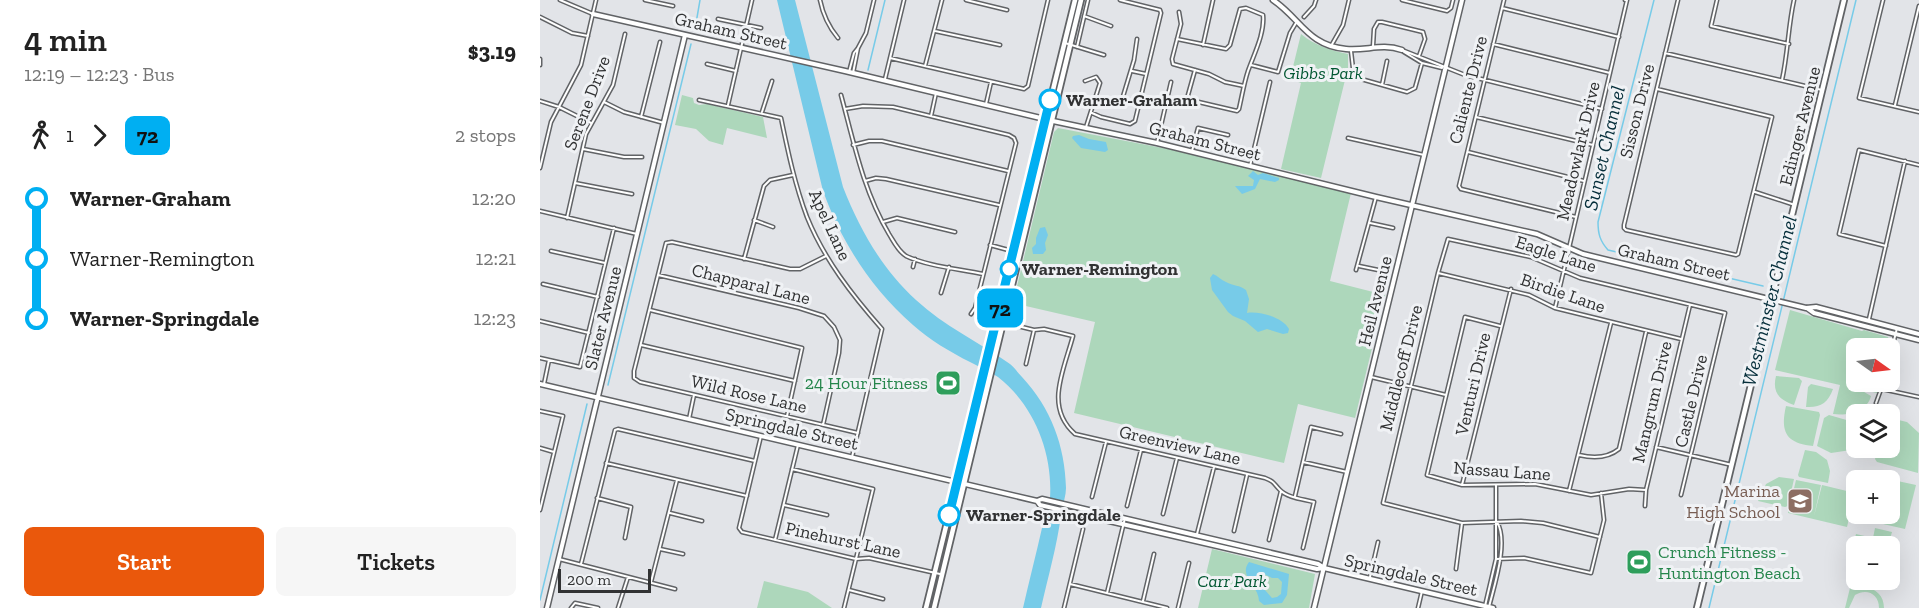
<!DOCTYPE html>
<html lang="en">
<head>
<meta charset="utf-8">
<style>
	body { margin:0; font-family:"Zilla Slab",serif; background:#f6f6f6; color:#222; height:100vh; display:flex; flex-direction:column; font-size:22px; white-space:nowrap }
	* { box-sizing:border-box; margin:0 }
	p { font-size:20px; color:#767676 }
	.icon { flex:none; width:33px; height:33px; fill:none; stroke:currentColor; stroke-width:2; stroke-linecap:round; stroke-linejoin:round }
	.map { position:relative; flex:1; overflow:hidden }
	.sheet { display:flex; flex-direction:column; background:#fff; width:540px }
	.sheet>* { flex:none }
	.badge { padding:0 12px; border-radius:9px; font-size:21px; line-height:39px }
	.needle { width:39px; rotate:104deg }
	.controls { position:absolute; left:1306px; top:338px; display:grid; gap:12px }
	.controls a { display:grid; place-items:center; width:54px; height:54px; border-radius:9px; background:#fff; box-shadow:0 6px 24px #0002; font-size:30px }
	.scale { position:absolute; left:18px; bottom:15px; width:93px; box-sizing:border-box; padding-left:6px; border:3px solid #313233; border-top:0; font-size:16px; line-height:21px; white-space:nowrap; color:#313233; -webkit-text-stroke:4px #f0f2f5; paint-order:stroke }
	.map>.badge { position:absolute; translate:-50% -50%; box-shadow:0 0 0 3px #fff }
	.legs { display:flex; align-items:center; gap:9px; height:66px; padding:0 24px; font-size:20px }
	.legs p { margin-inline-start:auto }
	.overview { display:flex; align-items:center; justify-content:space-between; height:102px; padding:0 24px }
	h1 { font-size:33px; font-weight:600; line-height:45px }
	.action { display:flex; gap:12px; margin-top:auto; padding:12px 24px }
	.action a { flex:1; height:69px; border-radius:9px; background:#ea580c; color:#fff; font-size:24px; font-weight:600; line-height:69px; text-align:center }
	.action a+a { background:#f6f6f6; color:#222 }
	ul { padding:0 24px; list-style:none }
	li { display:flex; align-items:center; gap:21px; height:60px; font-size:22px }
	li i { display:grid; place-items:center; width:9px; height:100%; margin:0 8px; background:currentColor }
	li i::after { content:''; width:15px; height:15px; margin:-8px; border:4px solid; border-radius:50%; background:#fff }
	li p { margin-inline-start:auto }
	li:first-child i { background:linear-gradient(#0000 50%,currentColor 0) }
	li:last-child i { background:linear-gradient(currentColor 50%,#0000 0) }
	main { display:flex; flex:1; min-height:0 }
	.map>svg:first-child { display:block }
</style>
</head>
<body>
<main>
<section class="sheet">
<div class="overview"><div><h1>4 min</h1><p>12:19 – 12:23 · Bus</p></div><b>$3.19</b></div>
<div class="legs"><svg class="icon" aria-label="walk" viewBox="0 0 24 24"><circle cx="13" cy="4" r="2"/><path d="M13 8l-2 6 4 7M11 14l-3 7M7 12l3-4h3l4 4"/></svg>1<svg class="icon" aria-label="forward" viewBox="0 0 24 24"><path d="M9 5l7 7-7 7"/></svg><b class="badge" style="background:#00aff2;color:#111">72</b><p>2 stops</p></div>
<ul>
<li><i style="color:#00aff2"></i><b>Warner-Graham</b><p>12:20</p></li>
<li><i style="color:#00aff2"></i><span>Warner-Remington</span><p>12:21</p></li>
<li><i style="color:#00aff2"></i><b>Warner-Springdale</b><p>12:23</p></li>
</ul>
<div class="action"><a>Start</a><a>Tickets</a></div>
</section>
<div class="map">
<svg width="1379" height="608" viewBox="0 0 1379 608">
	<rect width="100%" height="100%" fill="#e2e4e8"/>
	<path fill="#add7bb" d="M761,34c15,12 29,16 47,20v22l-3,4 -24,98 -40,-9 20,-86 -11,-4z
		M142,95l11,3 1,5 5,2 8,-1 56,13 4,21 -40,-10 -4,17 -14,-4 -13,-12 -21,-4z
		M518,128l110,21 183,44 -21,88 55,14 -30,123 -57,-14 -14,59 -210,-50 21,-91 -82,-19 41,-171z
		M1250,310l72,21 2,-1 24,7 2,5 -2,6h-31v33h23l-3,12 -18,-4 12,7c-4,16 -23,20 -38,18l7,-29 -65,-15z
		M1236,376l23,2 3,3 -8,24c-15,-5 -22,-13 -18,-29z
		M1271,384l22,5c-5,14 -13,19 -27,18l2,-20z
		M1246,406l33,6 1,3 -7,31c-27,-3 -33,-14 -27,-40z
		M1289,415l28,8v17l-6,10 -20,3 -14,-7 7,-28z
		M1350,418l17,4 12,11 -1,40 -41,-11 -2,-3 3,-12h12z
		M1265,450l11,2 11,8 3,11 -2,12 -29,-6 -1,-2z
		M1239,477l15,2 -6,27 -3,1 -27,-6 8,-17z
		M1256,480l25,5 -7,31 8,-31 33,8 -8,34 -59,-14z
		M1353,480l23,5 -11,44 -22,-5 2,-11h5v-20z
		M1335,528l17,4 -4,14h-31v15l-7,-2 6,-25 17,4z
		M672,549l103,25 -6,34h-111z
		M224,581l44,11 24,16h-75z
		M1324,587c12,1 20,9 20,21h-5c0,-14 -12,-20 -24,-13l-6,13h-4l5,-20 4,2z"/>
	<path fill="#77cbe8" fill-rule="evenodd" d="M237,0h18l48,187c17,43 39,82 73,113 28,26 63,42 94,64 4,3 8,9 12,13 29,31 43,69 44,111 0,9 -4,18 -5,27 -4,31 -13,62 -20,93h-18c6,-27 13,-53 19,-80 3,-10 7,-19 8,-30 3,-45 -16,-93 -52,-121 -9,-6 -19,-10 -28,-15 -20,-10 -40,-22 -57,-37 -42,-37 -71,-82 -90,-134z
		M539,135l10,4 17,3 2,8 -3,2 -24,-4 -9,-10 1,-2z
		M713,171l5,4 5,-2 16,5v2l-4,2 -15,-3 -5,10 -13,5 -7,-8h18l1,-6 -6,-4z
		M505,227l3,8 -3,8 1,7 -3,4h-10l-1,-6 4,-4v-6l4,-10z
		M673,274c5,2 8,6 13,8 7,4 14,3 20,8l3,9 -2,14c12,-2 36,4 42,16l-1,4 -5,1 -16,-5 -9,3 -13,-11 -12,-5 -5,-4 -16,-22 -2,-12z
		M709,562l40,12 -2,21 -5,8 -18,2 -5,-4c0,-15 -21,-25 -10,-39zM722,573l10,5h6l4,4 -1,12 -4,3 -5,1 -8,-9 -6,-12z"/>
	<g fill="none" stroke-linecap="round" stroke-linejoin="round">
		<path stroke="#77cbe8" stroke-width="1.5" d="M1114,0l-56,222c0,12 2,19 10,28l155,36
			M155,29l5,-29
			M328,70l17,-70
			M68,385l83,-341
			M0,600l47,-196
			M1169,608l147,-608"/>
		<g stroke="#616366" stroke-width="5">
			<path id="street" d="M20,0l33,14
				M105,0l28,6
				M280,0c3,15 8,26 18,38
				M426,0l41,10
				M862,0l45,11 4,-3 2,-8
				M964,0l-45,186 2,3 115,28
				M1177,0l-6,26 78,18
				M1343,0l-24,98 60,14
				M962,8l117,29
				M639,12l2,12 -9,35 1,5 36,10 16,8 19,4
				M544,16l27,10
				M0,17l32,16 16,3
				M764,17l10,-11 2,-6
				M178,19l43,9
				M395,31l65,14
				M637,39l49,10 4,-4 10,-36 6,-1 17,7c2,18 -9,39 -15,56 -4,12 -6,25 -9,38l-2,2 -47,-11 -2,-5 7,-25
				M525,43l39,12
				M953,44l117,29
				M663,45l10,-45
				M791,46l12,-21 6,-25
				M833,46l1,-17 4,-7h4l41,10 2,7 -6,17
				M537,47l11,-47
				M318,48l8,-15 8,-33
				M862,50l63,25 137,34
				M811,51l3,26 53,15 8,-4 7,-25
				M864,52l18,11 20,5
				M1125,53l157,37
				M350,58l134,31 4,-3 20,-86
				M0,59v6
				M167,64l29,7
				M711,65l27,7 12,-39 6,-10
				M385,66l17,-66
				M592,71l14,3
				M309,72l5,-19 4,-5 -5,25
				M345,79l19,-79
				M1242,80c6,-27 6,-53 12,-80
				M545,81l11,-4 4,6 -14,44
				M842,85l5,-24
				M1117,89l115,28 -34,137 -2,1 -110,-25 -2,-2v-3l54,-225
				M301,95c13,48 22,95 48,139 5,8 9,17 17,22 21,10 54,13 77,18
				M159,100l82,18c7,34 14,67 26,99 17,42 45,78 75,112l-30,128
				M0,101l19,6 32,16
				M64,102l20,10 40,11
				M581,103l13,-43 3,-21
				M446,104l5,-22
				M188,105l24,-105
				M1355,105l24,-99
				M305,109l18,-3 30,1 116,28 5,3 2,5 -41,165 -4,6
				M222,112l10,-31
				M552,113l9,4 29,7 5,-3 26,-108 -1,-3 -40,-10
				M391,116l5,-23
				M101,117l19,-75
				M936,117l117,28
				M808,138l76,17
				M617,143l14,-61
				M313,145l16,-4h13l126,30
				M43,149l41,8h18
				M652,151l6,-23 30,7
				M928,152l116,29
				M710,166l20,-84
				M0,168l11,-46 30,-57 15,-65
				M325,181l11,-3 10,1 113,26
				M35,183l57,11
				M1215,192l40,13
				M0,211l97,23
				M27,218l19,-84 27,-49 12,-51
				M214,220l19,7
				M343,222l14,-4 58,14
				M830,223l23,5
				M450,245l22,6
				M1346,246l-47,-12 20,-84 60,15
				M11,251l54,12
				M286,256l-26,13h-10l-118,-27 -6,1 -32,128v7l6,4 218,51
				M204,259l20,-73 6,-6 23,-5
				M819,266l24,5
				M373,267l2,-8
				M816,270l20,-73
				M898,273l91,22 26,13 126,31
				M118,275l141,33 25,8 10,11 6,13 -1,13 -16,72
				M3,284l55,13
				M401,293l8,-26
				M1015,308l72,-308h-2
				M110,310l152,38 -15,68
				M1329,319l36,-158
				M0,321l49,12
				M457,321l37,9 10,-1 29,7c-9,34 -29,71 2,98l190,44c10,4 8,5 15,12 8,8 23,9 34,12l-11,46
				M960,326l-35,-9 -38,158 35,10 73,-1 56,11 38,-6 17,1
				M101,345l154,36
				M1350,357l7,-29
				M0,358l40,9 34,-139
				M486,364l8,-34
				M831,377l75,18
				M4,384l5,-24
				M1342,389l37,8
				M1336,403l8,-22
				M0,411l23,5 -23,94
				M149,419l5,-24
				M221,436l-22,92 3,4 114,27 13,-1 71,16
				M1116,447l76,18
				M0,448l14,4
				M1039,455c13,3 29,3 40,-6l27,-117
				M763,462l44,10
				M66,463l141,33
				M252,469l81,20 -29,119
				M922,485l49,-196
				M1029,491l42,-168
				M755,496l16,-69 30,7
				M552,497l14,-55
				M57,498l34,9 -6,31
				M244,505l43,10
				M587,506l14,-56
				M1105,506l1,-16 44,-185
				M130,513l32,8
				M623,514l14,-56
				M694,531l13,-56
				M657,534l17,-67
				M1060,537l-57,-14 -22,-2 -59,2 -79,-20 55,-230 10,-34 83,18 49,21 145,35 -44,182
				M235,540l23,-95
				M729,540l12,-49
				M120,549l23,5
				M19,559l116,30
				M956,559l28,-1 67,15 13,-53 -3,-27
				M41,564l34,-134 3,-1 137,32
				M916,569l6,-46
				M830,577l8,-35
				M111,582l26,-102
				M530,584l97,24
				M309,590l34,9
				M567,593l18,-75
				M603,601l11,-47
				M945,606l11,-47v-74
				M949,607c5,-21 20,-65 8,-85
				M31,608l4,-5 23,5
				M78,608l10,-31
				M524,608l19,-79
				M638,608l11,-45
				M878,608l4,-17"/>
		</g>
		<g stroke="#616366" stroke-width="7">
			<path id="secondary" d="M733,0c27,18 35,46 73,49 21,2 35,-6 56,1
				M53,14l252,57 208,50 104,22 219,54 161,37 46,20 223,54 10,-1 103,27
				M1267,308l7,5 105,27
				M0,384l497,117 3,4 277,64 7,-1
				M497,501l5,-2 276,65 6,4 169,40
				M7,608l138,-573
				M774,608l148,-608"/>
		</g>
		<g stroke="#616366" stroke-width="8">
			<path id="primary" d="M386,608l149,-608
				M394,608l147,-608
				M1157,608l147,-608"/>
		</g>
		<use href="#street" stroke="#fff" stroke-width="2"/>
		<use href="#secondary" stroke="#fff" stroke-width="4"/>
		<use href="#primary" stroke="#fff" stroke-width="4.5"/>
	</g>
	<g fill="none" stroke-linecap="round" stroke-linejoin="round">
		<g stroke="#fff" stroke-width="14">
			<path id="line-1" d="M409,515l101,-415"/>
		</g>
		<use href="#line-1" stroke="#00aff2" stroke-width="9"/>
	</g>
	<defs>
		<g id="stadium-square" transform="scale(1.35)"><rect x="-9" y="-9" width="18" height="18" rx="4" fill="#2e9e5b" stroke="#f0f2f5"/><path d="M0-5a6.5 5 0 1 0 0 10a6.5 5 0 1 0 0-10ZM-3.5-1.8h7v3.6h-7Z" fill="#fff"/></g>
		<g id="school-square" transform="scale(1.35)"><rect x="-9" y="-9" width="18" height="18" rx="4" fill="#8d6e63" stroke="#f0f2f5"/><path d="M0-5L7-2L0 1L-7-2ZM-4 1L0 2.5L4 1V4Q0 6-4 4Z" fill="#fff"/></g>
	</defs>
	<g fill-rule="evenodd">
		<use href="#stadium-square" x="408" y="383"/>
		<use href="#school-square" x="1260" y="501"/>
		<use href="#stadium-square" x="1099" y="562"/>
	</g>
	<g fill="#fff" stroke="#00aff2" stroke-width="3">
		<circle cx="510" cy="100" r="10"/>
		<circle cx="469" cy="269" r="8"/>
		<circle cx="409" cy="515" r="10"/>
	</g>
	<g text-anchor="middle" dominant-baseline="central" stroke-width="6" stroke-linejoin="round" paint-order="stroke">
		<g font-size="18" fill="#313233" stroke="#f0f2f5">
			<text transform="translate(191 31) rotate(13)">Graham Street</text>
			<text transform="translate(928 90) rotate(-76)">Caliente Drive</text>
			<text transform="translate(47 103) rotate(-69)">Serene Drive</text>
			<text transform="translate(1097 111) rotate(-76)">Sisson Drive</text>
			<text transform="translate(1260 126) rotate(-76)">Edinger Avenue</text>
			<text transform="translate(665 141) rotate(14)">Graham Street</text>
			<text transform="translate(1038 151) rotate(-77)">Meadowlark Drive</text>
			<text transform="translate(290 225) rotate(65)">Apel Lane</text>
			<text transform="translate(1016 254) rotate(18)">Eagle Lane</text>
			<text transform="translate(1134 262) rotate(13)">Graham Street</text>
			<text transform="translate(211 284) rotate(14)">Chapparal Lane</text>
			<text transform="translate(1023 293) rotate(19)">Birdie Lane</text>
			<text transform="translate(835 301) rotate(-76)">Heil Avenue</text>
			<text transform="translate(63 318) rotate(-76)">Slater Avenue</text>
			<text transform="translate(861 368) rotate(-76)">Middlecoff Drive</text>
			<text transform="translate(933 384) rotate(-77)">Venturi Drive</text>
			<text transform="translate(209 394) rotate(13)">Wild Rose Lane</text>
			<text transform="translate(1151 401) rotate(-77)">Castle Drive</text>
			<text transform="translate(1112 402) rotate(-77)">Mangrum Drive</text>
			<text transform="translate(252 429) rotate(13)">Springdale Street</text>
			<text transform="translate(640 445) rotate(13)">Greenview Lane</text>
			<text transform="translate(962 471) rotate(4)">Nassau Lane</text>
			<text transform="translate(303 540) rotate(12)">Pinehurst Lane</text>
			<text transform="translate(871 575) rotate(13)">Springdale Street</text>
		</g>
		<g font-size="18" font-style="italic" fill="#005631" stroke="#f0f2f5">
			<text x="783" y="73">Gibbs Park</text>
			<text x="692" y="581">Carr Park</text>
		</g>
		<g font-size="18" font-weight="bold" fill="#313233" stroke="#f0f2f5" text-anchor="start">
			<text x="526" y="100">Warner-Graham</text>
			<text x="482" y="269">Warner-Remington</text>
			<text x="426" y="515">Warner-Springdale</text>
		</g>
		<g font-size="18" fill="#27864d" stroke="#f0f2f5" text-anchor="end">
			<text x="388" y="383">24 Hour Fitness</text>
			<text x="1118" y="552" text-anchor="start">Crunch Fitness -<tspan x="1118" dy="21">Huntington Beach</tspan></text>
		</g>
		<g font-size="18" fill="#785e54" stroke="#f0f2f5" text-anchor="end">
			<text x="1240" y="491">Marina<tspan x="1240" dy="21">High School</tspan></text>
		</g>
		<g font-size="20" font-style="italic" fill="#052e3a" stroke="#f0f2f5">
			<text transform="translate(1064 148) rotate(-77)">Sunset Channel</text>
			<text transform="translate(1229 301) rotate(-76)">Westminster Channel</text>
		</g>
	</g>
</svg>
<div class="controls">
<a><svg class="needle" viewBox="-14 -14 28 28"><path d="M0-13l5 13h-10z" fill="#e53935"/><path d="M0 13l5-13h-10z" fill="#767676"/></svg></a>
<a><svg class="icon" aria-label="layers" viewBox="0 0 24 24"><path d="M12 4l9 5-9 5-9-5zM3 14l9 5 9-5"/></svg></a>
<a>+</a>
<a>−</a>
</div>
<div class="scale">200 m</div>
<b class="badge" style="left:460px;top:308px;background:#00aff2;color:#111">72</b>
</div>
</main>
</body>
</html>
